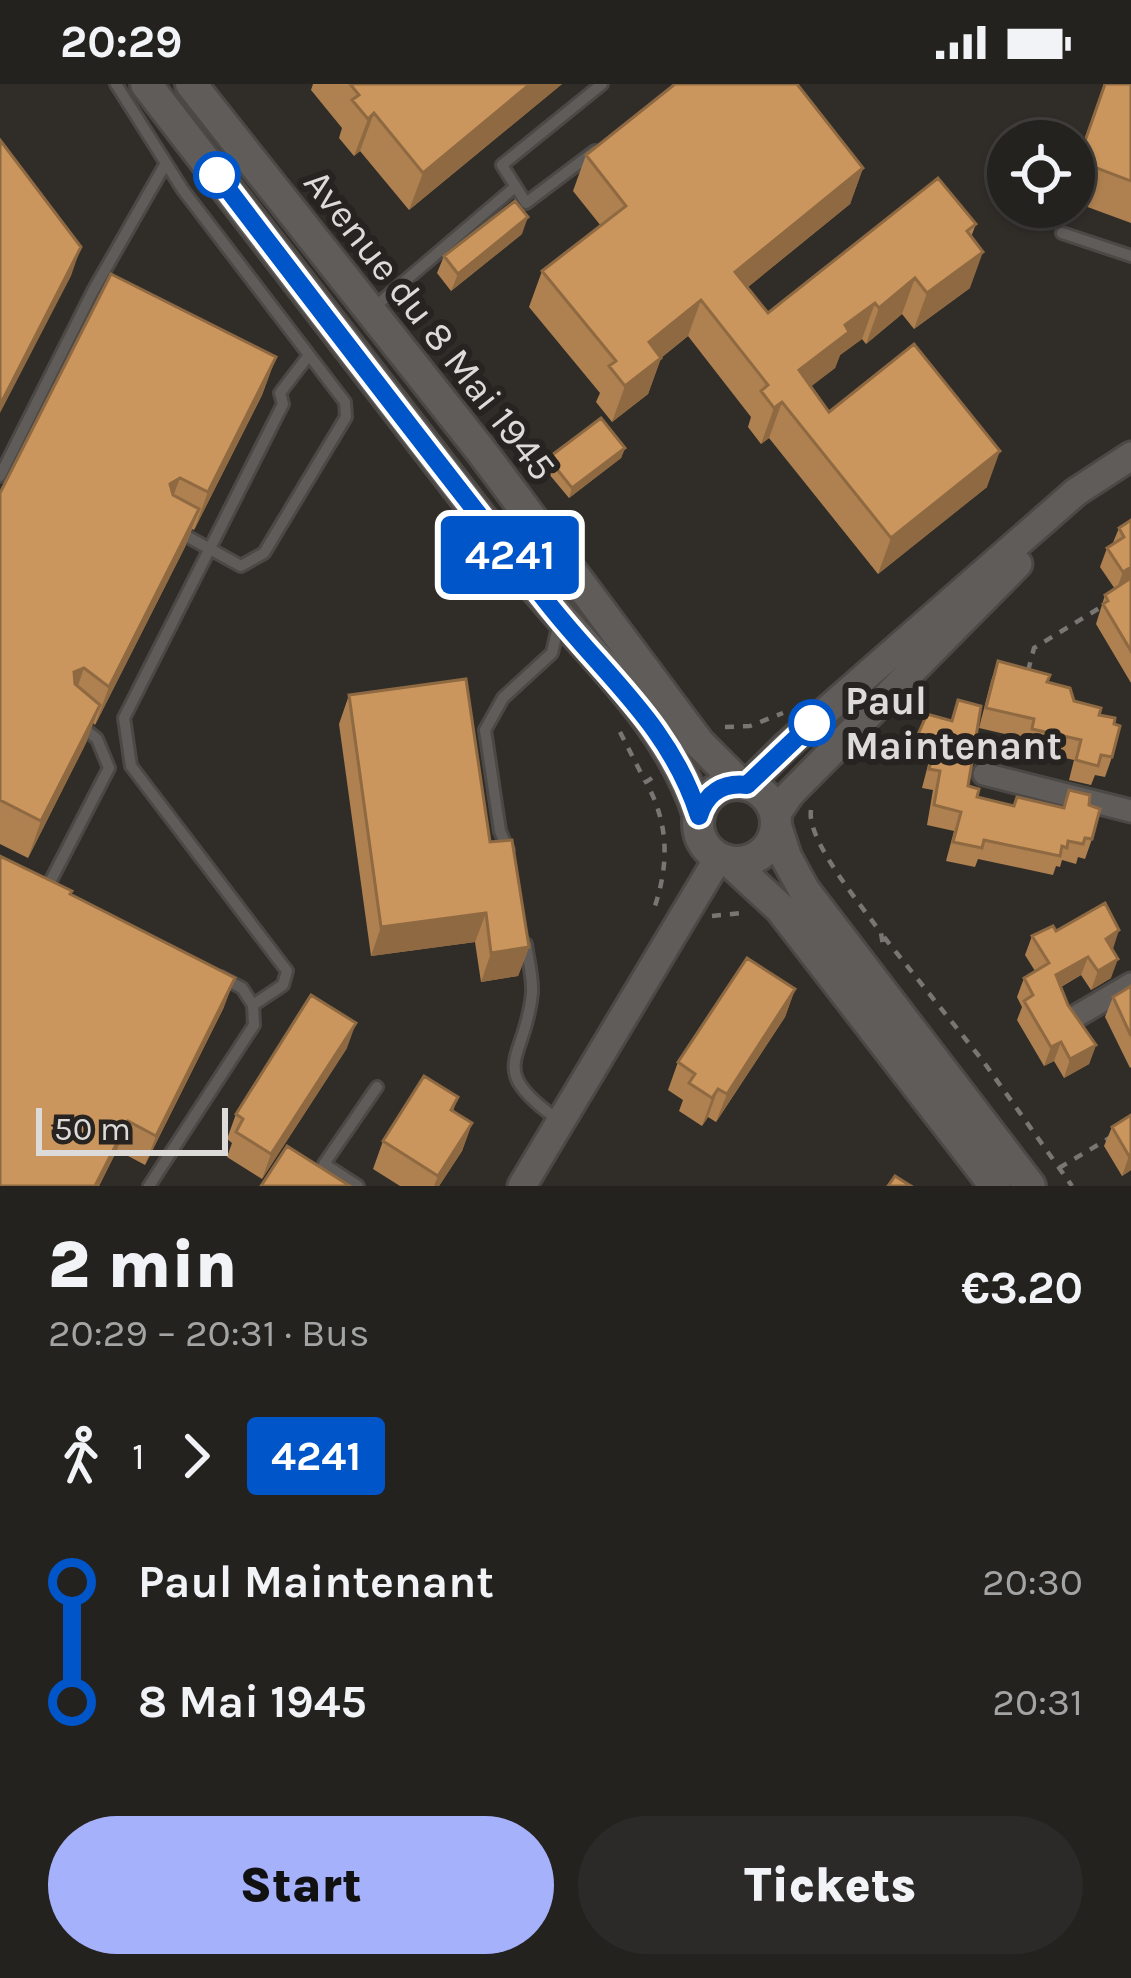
<!DOCTYPE html>
<html lang="en">
<head>
<meta charset="utf-8">
<style>
	body { margin:0; font-family:Karla,sans-serif; background:#2c2a28; color:#f1f3f6; height:100vh; display:flex; flex-direction:column; font-size:45px; white-space:nowrap }
	* { box-sizing:border-box; margin:0 }
	p { font-size:39px; color:#a3a4a4 }
	.icon { flex:none; width:66px; height:66px; fill:none; stroke:currentColor; stroke-width:2; stroke-linecap:round; stroke-linejoin:round }
	.map { position:relative; height:1102px; overflow:hidden }
	.sheet { display:flex; flex-direction:column; background:#24221f; flex:1 }
	.sheet>* { flex:none }
	.badge { padding:0 24px; border-radius:9px; font-size:42px; line-height:78px }
	.buttons { position:absolute; left:987px; top:36px; display:grid; gap:24px }
	.buttons a { display:grid; place-items:center; width:108px; height:108px; border-radius:50%; background:#24221f; box-shadow:0 3px 9px #0004,0 0 0 3px #413f3d; font-size:60px }
	.scale { position:absolute; left:36px; bottom:30px; width:192px; box-sizing:border-box; padding-left:12px; border:6px solid #dddbd9; border-top:0; font-size:33px; line-height:42px; white-space:nowrap; color:#dddbd9; -webkit-text-stroke:9px #262320; paint-order:stroke }
	.map>.badge { position:absolute; translate:-50% -50%; box-shadow:0 0 0 6px #fff }
	.legs { display:flex; align-items:center; gap:18px; height:132px; padding:0 48px; font-size:39px }
	.legs p { margin-inline-start:auto }
	.head { display:flex; align-items:center; justify-content:space-between; height:204px; padding:0 48px }
	h1 { font-size:66px; font-weight:800; line-height:90px }
	.primary-button { display:flex; gap:24px; margin-top:auto; padding:24px 48px }
	.primary-button a { flex:1; height:138px; border-radius:72px; background:#a6b1fc; color:#111; font-size:48px; font-weight:800; line-height:138px; text-align:center }
	.primary-button a+a { background:#2c2a28; color:#f1f3f6 }
	ul { padding:0 48px; list-style:none }
	li { display:flex; align-items:center; gap:42px; height:120px; font-size:45px }
	li i { display:grid; place-items:center; width:18px; height:100%; margin:0 15px; background:currentColor }
	li i::after { content:''; width:30px; height:30px; margin:-15px; border:9px solid; border-radius:50%; background:#24221f }
	li p { margin-inline-start:auto }
	li:first-child i { background:linear-gradient(#0000 50%,currentColor 0) }
	li:last-child i { background:linear-gradient(currentColor 50%,#0000 0) }
	.status { display:flex; justify-content:space-between; align-items:center; height:84px; padding:0 60px; background:#24221f; direction:ltr }
	.status svg { height:33px; fill:currentColor }
	.map>svg:first-child { display:block }
</style>
</head>
<body>
<div class="status"><b>20:29</b><svg viewBox="0 0 49 12"><path d="M0 12V9h3v3zM5 12V6h3v6zM10 12V3h3v9zM15 12V0h3v12zM26 1h20v11H26zM47 4h2v5h-2z"/></svg></div>
<div class="map">
<svg width="1131" height="1102" viewBox="0 0 1131 1102">
	<rect width="100%" height="100%" fill="#302d29"/>
	<g fill="none" stroke-linecap="round" stroke-linejoin="round">
		<g stroke="#4b4846" stroke-width="16">
			<path id="service" d="M116,0l67,106 162,212 1,15 -82,136 -23,13 -62,-34
				M595,67l-69,52 -24,-38 100,-81
				M1062,149l69,23
				M371,226l144,-123
				M0,392l93,-185 73,-128
				M508,766l-8,-19 -15,-101 18,-32 49,-45 7,-30
				M48,802l61,-118 -12,-29 -18,-15
				M526,860c2,15 7,34 6,49 -6,68 -48,74 25,126
				M221,893l21,11 11,17
				M149,1102l105,-161 -1,-20 30,-20 4,-14 -156,-205 -7,-48 159,-314 -3,-11 29,-38
				M358,1102l-34,-22 53,-77"/>
		</g>
		<g stroke="#4b4846" stroke-width="27">
			<path id="minor" d="M984,690l147,37
				M1075,933l56,-33"/>
		</g>
		<g stroke="#4b4846" stroke-width="33">
			<path id="tertiary" d="M747,701l38,-38 291,-255 55,-36
				M776,731l14,-21 228,-230
				M522,1102l197,-329"/>
		</g>
		<g stroke="#4b4846" stroke-width="36">
			<path id="secondary" d="M146,0c127,163 252,328 379,491 62,78 143,144 174,241
				M191,0l291,368 217,291 41,41
				M698 739a39 39 0 1 1 78 0a39 39 0 1 1-78 0Z
				M776,742l10,31 18,33 226,296
				M729,777l51,47 215,278"/>
		</g>
		<path stroke="#787673" stroke-width="4.5" stroke-dasharray="9 9" stroke-linecap="butt" d="M1028,587l6,-23 72,-44
			M725,643l25,-1 33,-13
			M620,648l25,49
			M1000,671l12,-20
			M652,694l-6,4c24,44 23,84 7,130
			M811,726c-5,30 51,96 70,123l2,12
			M712,832l30,-3
			M884,853l99,124 89,125
			M1059,1084l52,-31"/>
		<use href="#service" stroke="#605c59" stroke-width="10"/>
		<use href="#minor" stroke="#605c59" stroke-width="21"/>
		<use href="#tertiary" stroke="#605c59" stroke-width="27"/>
		<use href="#secondary" stroke="#605c59" stroke-width="30"/>
	</g>
	<path fill="#af8150" d="M313,0h249l-153,126 -49,-59 -6,5 -15,-18 3,-10 -31,-38z
		M1104,0h27v139l-57,-21v-32z
		M586,71l277,13 -13,36 -102,83 20,26 208,-89 -5,13 -1,51 -56,41 -12,-15 -36,30 -4,-5 -22,16 -5,13 -24,18 18,26 158,75 -109,87 -109,-136 -8,6 -13,-17 3,-10 -63,-81 -27,22 -13,36 -36,28 -16,-20 4,-9 -71,-86 13,-36 59,-45 -28,-35z
		M522,150l-71,57 -14,-18 7,-17z
		M276,273l-14,38 -68,135 -2,-1 -7,18 -90,178 -2,-2 -7,20 -58,115 -28,-14v-351z
		M625,364l-4,10 -52,40 -25,-30 4,-10z
		M1131,436v163l-35,-59 9,-29 10,-6 -15,-22 7,-19 5,-3 7,-17z
		M998,577l49,21 52,33 13,42 -7,20 -10,-2 -4,10 -22,-5 5,-20 -49,-11 2,-10 -48,-11 12,-47z
		M349,611l141,147 39,105 -11,29 -37,6 -6,-40 -104,14 -32,-232z
		M958,616l10,86 9,11 37,9 49,2 6,-18 20,15 3,34 -7,20 -7,-2 -2,7 -14,-4 -2,7 -4,-1 -3,9 -75,-16 -3,8 -29,-6 8,-30 -27,-6 6,-35 -11,-2 7,-27 -19,-4 17,-43 24,7z
		M70,810l154,113 -79,158 -28,-15 -18,36h-99z
		M1056,847l56,18 -1,29 -20,12 -10,-15 -20,12 7,18 28,40 -7,19 -25,14 -10,-17 -10,5 -27,-46 5,-13 -5,-10 7,-19 11,-7 -10,-16 7,-19z
		M1131,902v81l-1,1 -25,-51 8,-20z
		M795,905l-10,28 -69,105 -8,-5 -6,9 -23,-15 4,-11 -15,-10 10,-28z
		M347,964l-85,131 -35,-22 5,-14 -5,-4 9,-25z
		M458,1013l-5,14 19,12 -10,28 -23,35h-39l-27,-17 10,-28z
		M1131,1031v55l-9,6 -18,-30 8,-19z"/>
	<path fill="#8e6941" d="M530,0h32l-153,126 14,-37z
		M374,29l-14,38 -6,5 14,-37z
		M863,84l-13,36 -128,104 13,-36z
		M528,133l-6,17 -71,57 7,-17z
		M81,163l-10,29 -71,137v-8z
		M983,168l-13,36 -56,41 13,-36z
		M915,194l-13,36 -36,30 13,-36z
		M701,216l-13,36 -52,42 13,-36z
		M875,219l-13,36 -22,16 -5,13 -49,38 13,-36 46,-45z
		M276,273l-14,38 -68,135 14,-38z
		M661,274l-13,36 -36,28 13,-36z
		M782,318l-13,36 -8,6 13,-36z
		M625,364l-4,10 -52,40 3,-10z
		M1000,367l-13,36 -109,87 13,-36z
		M180,394l-14,37 4,-31z
		M199,425l-14,38 -90,178 14,-38z
		M1131,483v15l-15,9 7,-19z
		M84,584l-13,38 3,-34z
		M100,621l-14,38 -58,115 13,-37z
		M486,829l-11,29 -104,14 10,-29z
		M1119,846l-6,19 -7,-10z
		M529,863l-11,29 -37,6 10,-29z
		M1088,873l-7,18 -32,18 7,-18z
		M1118,875l-7,19 -20,12 7,-19z
		M235,894l-11,29 -79,158 11,-29z
		M795,905l-10,28 -69,105 11,-28z
		M356,939l-9,25 -85,131 9,-25z
		M1061,958l-7,19 -10,5 7,-19z
		M1096,961l-7,19 -25,14 6,-19z
		M718,1005l-10,28 -6,9 10,-28z
		M128,1037l-11,29 -18,36h-4z
		M472,1039l-10,28 -23,35h-5l4,-10z
		M1131,1071v15l-9,6 7,-20z"/>
	<path fill="#cb965d" stroke="#8e6941" stroke-width="3" d="M350,0h180l-107,89 -49,-60 -6,6 -16,-19 7,-5z
		M675,0h122l66,84 -128,104 33,41 170,-135 38,46 -9,7 16,21 -56,41 -12,-15 -36,30 -4,-5 -30,22 4,7 -50,38 30,42 85,-68 86,107 -109,87 -109,-136 -8,6 -13,-17 7,-6 -67,-85 -52,42 12,16 -36,28 -16,-20 7,-5 -74,-90 84,-65 -40,-51z
		M1105,0h26v97l-53,-20z
		M0,56l81,107 -81,158z
		M515,117l13,16 -70,57 -14,-18z
		M111,190l165,83 -68,135 -28,-14 -10,6 3,11 26,14 -90,178 -25,-19 -10,4 1,12 25,21 -59,116 -41,-21v-307z
		M601,334l24,30 -53,40 -24,-30z
		M1131,436v47l-8,5 -16,-24 17,-11 -5,-9z
		M1131,494v73l-28,-47 5,-3 -3,-6z
		M998,577l52,14 -3,7 23,6 4,13 27,7 -2,7 16,3 -1,6 6,2 -8,31 -11,-2 -3,11 -22,-6 5,-20 -49,-11 2,-10 -48,-11z
		M466,595l24,163 22,-2 17,107 -38,6 -5,-40 -105,14 -32,-232z
		M958,616l23,6 -13,80 11,3 -2,8 37,9 3,-9 47,11 5,-18 21,5 -1,10 11,4 -8,30 -7,-1 -2,6 -15,-3 -1,7 -5,-2 -2,10 -76,-16 -2,8 -29,-6 8,-30 -27,-7 6,-34 -11,-2 7,-27 -19,-5 10,-23 25,7z
		M0,772l72,35 -2,3 165,84 -79,158 -28,-15 -33,65h-95z
		M1105,819l14,27 -13,9 12,20 -20,12 -10,-14 -32,18 12,30 28,40 -26,14 -9,-17 -10,5 -27,-46 9,-6 -9,-17 25,-15 -17,-27 21,-10 3,5z
		M747,874l48,31 -68,105 -9,-5 -6,9 -23,-15 6,-9 -17,-12z
		M1131,902v50l-18,-39z
		M311,911l45,28 -85,131 -35,-22 7,-13 -7,-5z
		M424,992l34,21 -7,13 21,13 -34,53 -55,-35z
		M1131,1031v40l-2,1 -17,-29z
		M287,1062l63,40h-89z
		M895,1092l16,10h-23z"/>
	<g fill="none" stroke-linecap="round" stroke-linejoin="round">
		<g stroke="#fff" stroke-width="27">
			<path id="line-1" d="M217,91c109,143 219,286 330,427 57,73 123,123 152,214 7,-23 24,-34 48,-31l65,-62"/>
		</g>
		<use href="#line-1" stroke="#0055c8" stroke-width="18"/>
	</g>
	<g fill="#fff" stroke="#0055c8" stroke-width="6">
		<circle cx="217" cy="91" r="21"/>
		<circle cx="812" cy="639" r="21"/>
	</g>
	<g text-anchor="middle" dominant-baseline="central" stroke-width="12" stroke-linejoin="round" paint-order="stroke">
		<g font-size="39" fill="#dddbd9" stroke="#262320">
			<text transform="translate(430 241) rotate(52)">Avenue du 8 Mai 1945</text>
		</g>
		<g font-size="39" font-weight="bold" fill="#dddbd9" stroke="#262320" text-anchor="start">
			<text x="845" y="617">Paul<tspan x="845" dy="45">Maintenant</tspan></text>
		</g>
	</g>
</svg>
<div class="buttons">
<a><svg class="icon" aria-label="locate" viewBox="0 0 24 24"><circle cx="12" cy="12" r="6"/><path d="M12 2v4M12 18v4M2 12h4M18 12h4"/></svg></a>
</div>
<div class="scale">50 m</div>
<b class="badge" style="left:510px;top:471px;background:#0055c8;color:#fff">4241</b>
</div>
<section class="sheet">
<div class="head"><div><h1>2 min</h1><p>20:29 – 20:31 · Bus</p></div><b>€3.20</b></div>
<div class="legs"><svg class="icon" aria-label="walk" viewBox="0 0 24 24"><circle cx="13" cy="4" r="2"/><path d="M13 8l-2 6 4 7M11 14l-3 7M7 12l3-4h3l4 4"/></svg>1<svg class="icon" aria-label="forward" viewBox="0 0 24 24"><path d="M9 5l7 7-7 7"/></svg><b class="badge" style="background:#0055c8;color:#fff">4241</b></div>
<ul>
<li><i style="color:#0055c8"></i><b>Paul Maintenant</b><p>20:30</p></li>
<li><i style="color:#0055c8"></i><b>8 Mai 1945</b><p>20:31</p></li>
</ul>
<div class="primary-button"><a>Start</a><a>Tickets</a></div>
</section>
</body>
</html>
